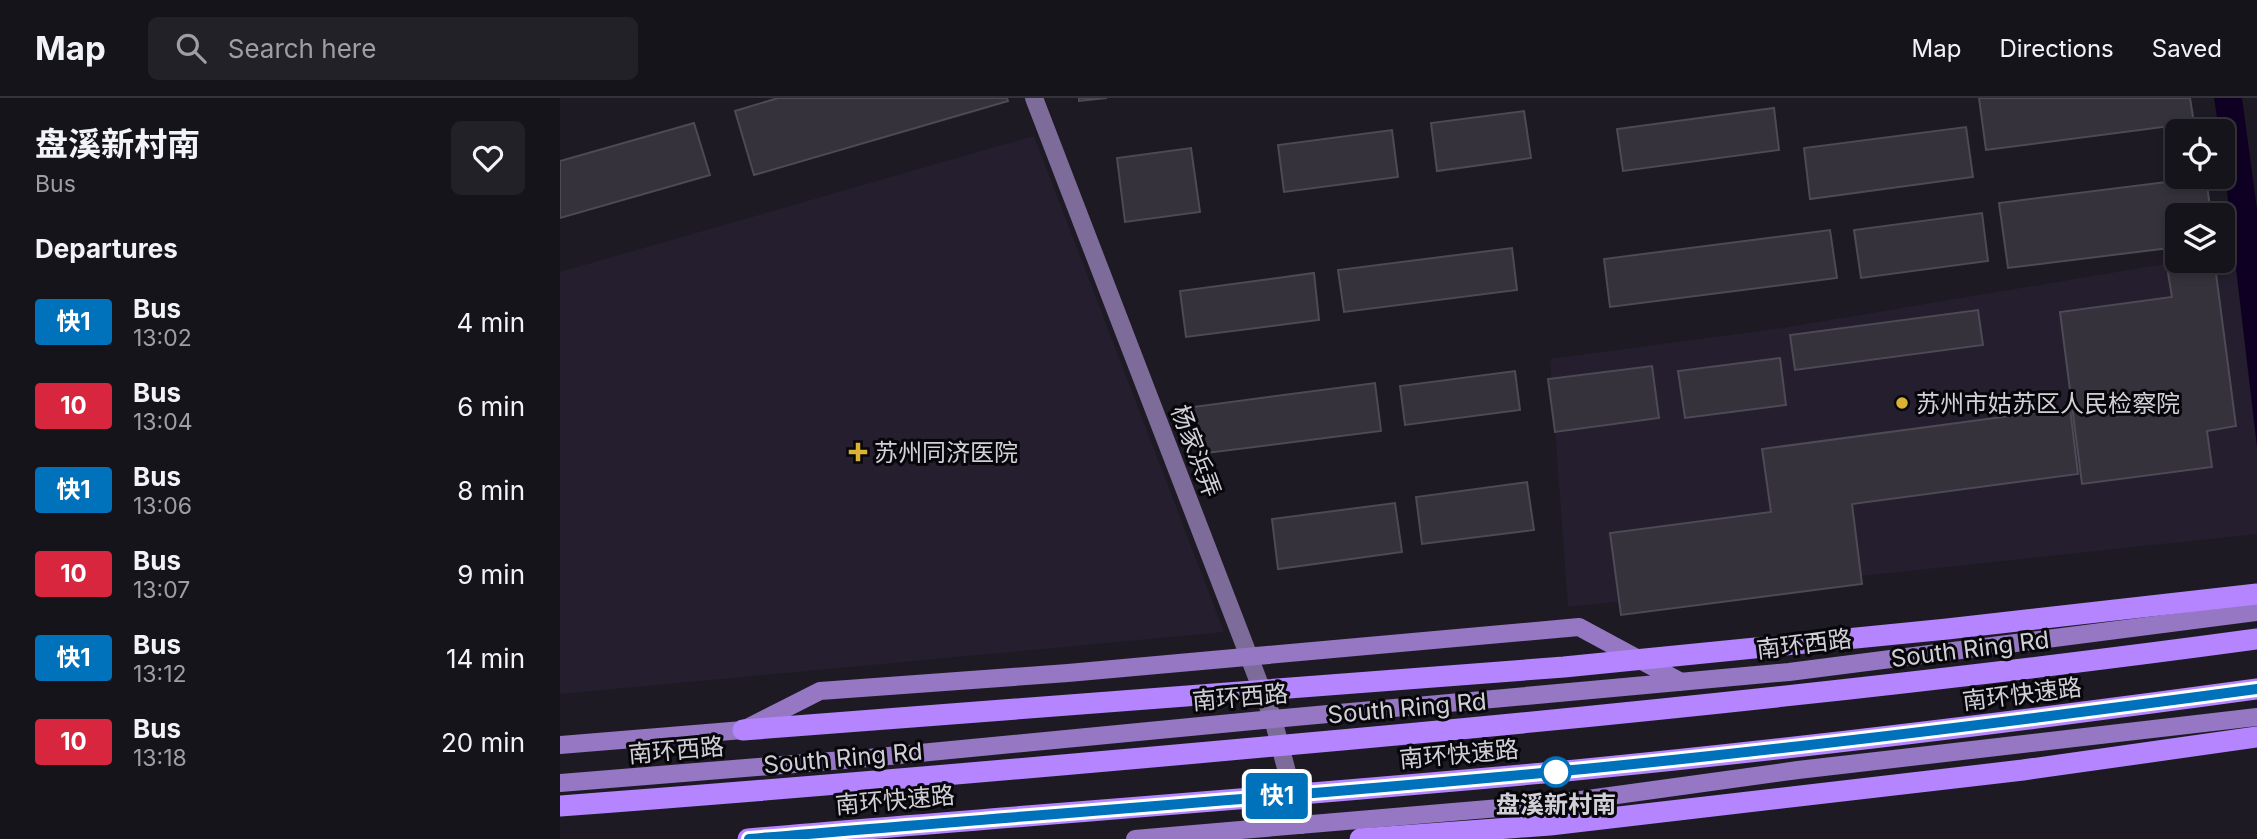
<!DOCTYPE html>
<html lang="en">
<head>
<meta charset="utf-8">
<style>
	body { margin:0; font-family:Inter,"Noto Sans SC",sans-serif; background:#232128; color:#f1f3f6; height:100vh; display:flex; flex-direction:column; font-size:26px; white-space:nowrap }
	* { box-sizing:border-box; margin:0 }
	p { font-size:23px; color:#9e9ea3 }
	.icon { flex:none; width:38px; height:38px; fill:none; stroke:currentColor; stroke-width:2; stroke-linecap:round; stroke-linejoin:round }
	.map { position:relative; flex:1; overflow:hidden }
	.drawer { display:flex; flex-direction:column; background:#16141b; width:560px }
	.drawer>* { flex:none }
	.badge { padding:0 14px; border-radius:5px; font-size:24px; line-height:46px }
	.tools { position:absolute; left:1605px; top:21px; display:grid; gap:14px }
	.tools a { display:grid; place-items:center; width:70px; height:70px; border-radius:10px; background:#16141b; box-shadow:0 4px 10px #0003,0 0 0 2px #35333a; font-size:35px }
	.map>.badge { position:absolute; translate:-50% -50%; box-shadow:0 0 0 4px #fff }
	h2 { padding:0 35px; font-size:26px; line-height:63px }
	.round { display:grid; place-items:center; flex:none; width:74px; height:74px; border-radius:10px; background:#232128 }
	.headline { display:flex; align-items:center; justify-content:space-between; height:119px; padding:0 35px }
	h1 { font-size:33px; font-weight:700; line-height:52px }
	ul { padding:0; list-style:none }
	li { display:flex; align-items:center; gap:21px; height:84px; padding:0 35px }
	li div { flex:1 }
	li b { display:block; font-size:26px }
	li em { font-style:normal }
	li .badge { min-width:77px; font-weight:700; text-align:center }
	header { display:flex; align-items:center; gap:42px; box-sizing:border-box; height:98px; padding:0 35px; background:#16141b; border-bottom:2px solid #35333a }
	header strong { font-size:33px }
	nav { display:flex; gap:38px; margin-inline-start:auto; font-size:24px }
	.search { width:490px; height:63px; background:#232128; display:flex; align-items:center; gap:18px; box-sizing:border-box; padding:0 24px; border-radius:10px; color:#9e9ea3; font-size:26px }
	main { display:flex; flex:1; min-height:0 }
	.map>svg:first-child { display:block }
</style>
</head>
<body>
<header>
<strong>Map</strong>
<div class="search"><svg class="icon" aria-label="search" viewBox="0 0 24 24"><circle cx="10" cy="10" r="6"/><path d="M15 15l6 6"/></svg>Search here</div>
<nav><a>Map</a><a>Directions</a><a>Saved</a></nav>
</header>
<main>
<section class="drawer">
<div class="headline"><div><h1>盘溪新村南</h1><p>Bus</p></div><a class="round"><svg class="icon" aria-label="heart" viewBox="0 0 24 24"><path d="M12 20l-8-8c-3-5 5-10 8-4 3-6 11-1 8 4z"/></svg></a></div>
<h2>Departures</h2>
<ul>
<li><span class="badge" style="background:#0072bc;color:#fff">快1</span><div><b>Bus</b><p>13:02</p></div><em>4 min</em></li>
<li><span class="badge" style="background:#d7263d;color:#fff">10</span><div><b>Bus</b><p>13:04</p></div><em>6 min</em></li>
<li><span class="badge" style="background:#0072bc;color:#fff">快1</span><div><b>Bus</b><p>13:06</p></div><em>8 min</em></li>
<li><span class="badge" style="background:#d7263d;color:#fff">10</span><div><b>Bus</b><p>13:07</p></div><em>9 min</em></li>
<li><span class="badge" style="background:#0072bc;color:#fff">快1</span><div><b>Bus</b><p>13:12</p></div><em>14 min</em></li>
<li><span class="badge" style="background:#d7263d;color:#fff">10</span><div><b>Bus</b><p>13:18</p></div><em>20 min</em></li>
</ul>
</section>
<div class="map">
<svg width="1697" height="741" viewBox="0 0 1697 741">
	<rect width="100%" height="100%" fill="#1d1a24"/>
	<path fill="#241e2e" d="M474,38l190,496 -664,62v-422z
		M1675,154l22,195v87l-689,73 -18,-248 232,-31 400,-67h40l1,-7z"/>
	<path fill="#0f0023" d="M1654,0h28l15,111v238l-34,-289 -1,-27h-3z"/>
	<path fill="#35323c" stroke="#4d4a55" stroke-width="2" d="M218,0h229l1,3 -254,74 -19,-64z
		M519,0h28l-28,3z
		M1419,0h211l4,25 -208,27z
		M1214,10l5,42 -156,21 -6,-42z
		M964,13l7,47 -94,13 -6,-48z
		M134,25l16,52 -150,43v-57z
		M1406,29l7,50 -163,22 -6,-51z
		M832,32l6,47 -114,15 -6,-47z
		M631,50l9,64 -75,10 -8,-64z
		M1646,79l5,38h-34v32l-169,21 -9,-65z
		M1422,115l6,48 -127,17 -7,-48z
		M1270,132l7,48 -227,29 -6,-48z
		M952,150l5,42 -173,22 -6,-42z
		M1655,168l21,160 -29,5 5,36 -130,17 -22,-172 112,-15 -4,-24z
		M754,175l5,47 -133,17 -6,-46z
		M1418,212l5,35 -188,25 -5,-35z
		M1220,260l6,47 -101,13 -7,-47z
		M1092,268l7,52 -104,14 -7,-53z
		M955,273l5,39 -115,15 -5,-39z
		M815,285l6,48 -182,23 -6,-47z
		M1510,310l8,66 -226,30 10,80 -241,31 -11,-82 161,-21 -9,-63z
		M967,384l7,48 -112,14 -6,-47z
		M835,405l7,49 -124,17 -6,-50z"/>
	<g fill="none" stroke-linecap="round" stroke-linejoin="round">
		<path stroke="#7d6c99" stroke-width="18" d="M474,0l239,621 28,106"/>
		<path stroke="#9577c4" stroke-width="18" d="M0,647l183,-15 77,-39 248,-18 511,-46 102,55
			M0,685l308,-25 405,-39 516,-47 468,-60
			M575,741l424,-36 239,-33 459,-53"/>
		<path stroke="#b485fe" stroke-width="21" d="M183,632l821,-63 383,-38 310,-35
			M0,708c242,-18 484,-39 726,-61 324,-29 648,-62 971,-106
			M188,741c276,-24 552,-43 828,-69 227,-22 454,-50 681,-81
			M800,741l190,-14 473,-55 234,-33"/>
	</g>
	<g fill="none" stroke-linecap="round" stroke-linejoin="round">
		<g stroke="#fff" stroke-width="16">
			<path id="line" d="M189,741c278,-24 557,-43 835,-70 225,-22 449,-50 673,-80"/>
		</g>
		<use href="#line" stroke="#0072bc" stroke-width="10"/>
	</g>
	<g fill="#dbb233" stroke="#07060a" stroke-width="2.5">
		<circle cx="1342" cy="305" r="7"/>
		<path d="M294.5 343.5h7v7h7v7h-7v7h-7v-7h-7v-7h7z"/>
	</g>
	<circle fill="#fff" stroke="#0072bc" stroke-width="3.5" cx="996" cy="674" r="14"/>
	<g text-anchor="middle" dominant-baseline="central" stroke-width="6" stroke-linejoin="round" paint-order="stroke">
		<g font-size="24" fill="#d2d0d7" stroke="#07060a" text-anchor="start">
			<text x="1356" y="305">苏州市姑苏区人民检察院</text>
			<text x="314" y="354">苏州同济医院</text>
		</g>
		<g font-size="24" fill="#d2d0d7" stroke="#07060a">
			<text transform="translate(636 353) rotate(69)">杨家浜弄</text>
			<text transform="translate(1244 546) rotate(-7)">南环西路</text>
			<text transform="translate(1410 551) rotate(-7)">South Ring Rd</text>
			<text transform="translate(1462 596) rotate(-7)">南环快速路</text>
			<text transform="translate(680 599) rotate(-5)">南环西路</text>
			<text transform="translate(847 610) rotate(-5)">South Ring Rd</text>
			<text transform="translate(116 652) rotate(-5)">南环西路</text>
			<text transform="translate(899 656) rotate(-5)">南环快速路</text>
			<text transform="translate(283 660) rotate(-5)">South Ring Rd</text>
			<text transform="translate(335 702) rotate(-5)">南环快速路</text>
		</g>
		<g font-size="24" font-weight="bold" fill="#d2d0d7" stroke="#07060a">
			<text x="996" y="706">盘溪新村南</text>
		</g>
	</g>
</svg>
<div class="tools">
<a><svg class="icon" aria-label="locate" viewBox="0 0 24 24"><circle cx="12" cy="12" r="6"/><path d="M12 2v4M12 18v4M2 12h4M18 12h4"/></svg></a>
<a><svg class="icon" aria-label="layers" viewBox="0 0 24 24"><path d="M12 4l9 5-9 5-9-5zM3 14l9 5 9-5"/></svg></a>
</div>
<b class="badge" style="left:717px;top:698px;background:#0072bc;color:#fff">快1</b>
</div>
</main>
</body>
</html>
